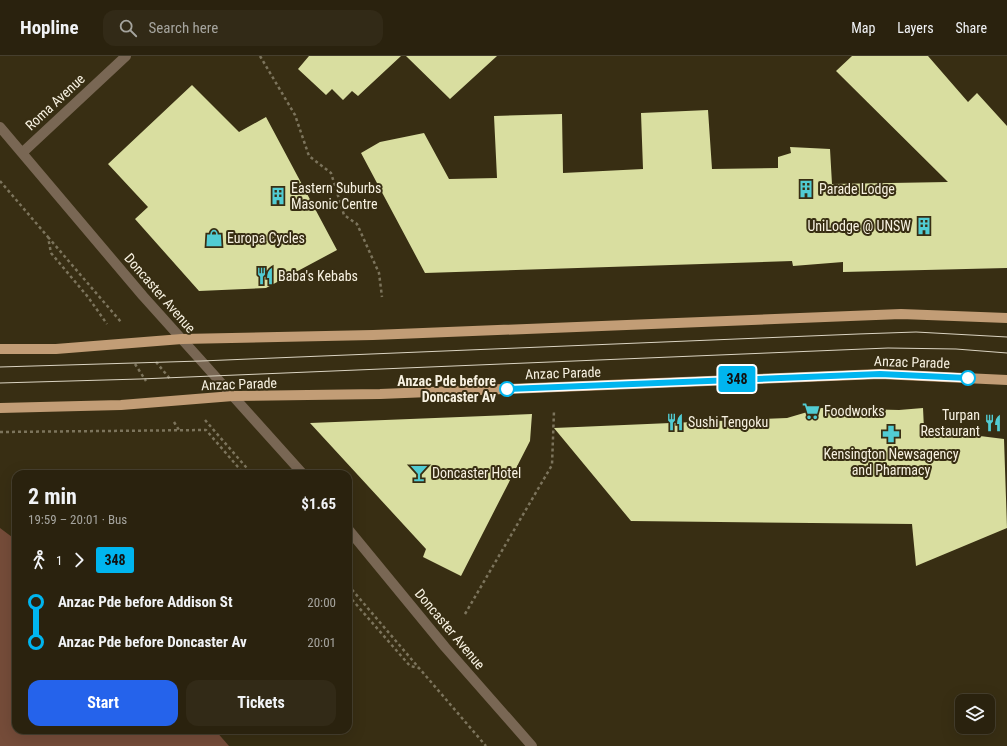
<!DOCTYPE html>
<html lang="en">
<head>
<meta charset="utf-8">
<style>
	body { margin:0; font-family:"Roboto Condensed",sans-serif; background:#322a17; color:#f1f3f6; height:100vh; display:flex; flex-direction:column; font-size:15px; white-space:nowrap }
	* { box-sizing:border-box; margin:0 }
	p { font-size:13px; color:#a5a49e }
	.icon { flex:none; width:22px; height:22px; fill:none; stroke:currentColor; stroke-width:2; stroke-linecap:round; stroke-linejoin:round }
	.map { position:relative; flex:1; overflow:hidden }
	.drawer { position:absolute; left:12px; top:414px; width:340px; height:264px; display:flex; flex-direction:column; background:#2a220e; border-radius:12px; box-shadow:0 4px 16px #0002,0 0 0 1px #463f2e }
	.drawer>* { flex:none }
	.badge { padding:0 8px; border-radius:3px; font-size:14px; line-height:26px }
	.fabs { position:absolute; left:955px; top:638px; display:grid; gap:8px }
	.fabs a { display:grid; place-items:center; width:40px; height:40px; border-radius:8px; background:#2a220e; box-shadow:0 4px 16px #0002,0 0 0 1px #463f2e; font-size:20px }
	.map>.badge { position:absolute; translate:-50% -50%; box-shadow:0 0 0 2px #fff }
	.legs { display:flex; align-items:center; gap:6px; height:44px; padding:0 16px; font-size:13px }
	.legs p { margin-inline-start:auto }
	.headline { display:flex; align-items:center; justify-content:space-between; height:68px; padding:0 16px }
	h1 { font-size:22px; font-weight:700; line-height:30px }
	.action { display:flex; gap:8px; margin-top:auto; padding:8px 16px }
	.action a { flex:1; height:46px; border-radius:12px; background:#2563eb; color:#fff; font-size:16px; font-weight:700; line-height:46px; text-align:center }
	.action a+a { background:#322a17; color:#f1f3f6 }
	ul { padding:0 16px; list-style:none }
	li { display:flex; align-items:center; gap:14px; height:40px; font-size:15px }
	li i { display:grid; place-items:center; width:6px; height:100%; margin:0 5px; background:currentColor }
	li i::after { content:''; width:10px; height:10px; margin:-5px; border:3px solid; border-radius:50%; background:#2a220e }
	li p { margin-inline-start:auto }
	li:first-child i { background:linear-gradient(#0000 50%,currentColor 0) }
	li:last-child i { background:linear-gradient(currentColor 50%,#0000 0) }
	header { display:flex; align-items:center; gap:24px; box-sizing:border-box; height:56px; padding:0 20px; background:#2a220e; border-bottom:1px solid #463f2e }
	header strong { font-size:19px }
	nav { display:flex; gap:22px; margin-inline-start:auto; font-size:14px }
	.search { width:280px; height:36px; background:#322a17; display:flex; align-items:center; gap:10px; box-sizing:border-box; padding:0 14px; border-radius:12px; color:#a5a49e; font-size:15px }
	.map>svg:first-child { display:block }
</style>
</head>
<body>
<header>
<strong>Hopline</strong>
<div class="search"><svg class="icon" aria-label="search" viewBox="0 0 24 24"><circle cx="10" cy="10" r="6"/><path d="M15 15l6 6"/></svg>Search here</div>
<nav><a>Map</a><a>Layers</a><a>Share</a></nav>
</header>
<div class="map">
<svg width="1007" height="690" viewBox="0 0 1007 690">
	<rect width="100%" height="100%" fill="#382e13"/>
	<path fill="#754c39" d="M0,472l16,12v190h199l14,16h-229z"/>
	<path fill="#d9dea0" d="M309,0h92l-43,40 -6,-5 -9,9 -11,-11 -6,6 -28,-26z
		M406,0h91l-47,43z
		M852,0h76l40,46 9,-9 30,33v142l-164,4v-10l-50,4 -1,-5 -367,12 -64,-120 19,-11 44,-9 25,46 48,-1 -3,-62 68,-2 1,59 80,-4 -2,-56 67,-3 4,59 66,-1v-11l13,-4 -1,-6 40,2 2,35 116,-2 -112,-111z
		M192,29l47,47 27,-15 71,133 -71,38 -67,3 -64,-72 13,-12 -40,-43z
		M821,352l78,2 24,-2 1,21 80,10 3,89 -91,38 -4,-42 -281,-3 -77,-93 233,-10z
		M532,358l-2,27 -69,135 -38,-19 3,-8 -116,-126z"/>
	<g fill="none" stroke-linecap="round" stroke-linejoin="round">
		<path stroke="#7c745c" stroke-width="2.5" stroke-dasharray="3 3" stroke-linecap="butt" d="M260,0l35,59 14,41 22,17 13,42 13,9 22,49 3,24
			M0,125l48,56 3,16 37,44 19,27
			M48,181l73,85
			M156,306l15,18
			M135,308l11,17
			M205,364l47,54
			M174,366l5,8
			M0,376l206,-2 38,44
			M348,529l71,83
			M348,539l62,71 9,2 67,78
			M465,558l87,-149 2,-54"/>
		<path stroke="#796754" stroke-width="10" d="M0,71l143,169 160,178
			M22,97l104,-97
			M348,473l97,118 87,99"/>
		<path stroke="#c29d76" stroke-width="10" d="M0,293h56l126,-10 191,-4 528,-21 106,4
			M0,352l121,-3 112,-9 147,-2 500,-20 127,6"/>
		<path stroke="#dbd4c2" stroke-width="1" d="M0,311l201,-6 657,-27 58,-2 91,5
			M0,327l140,-4 748,-31 68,1 51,4"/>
	</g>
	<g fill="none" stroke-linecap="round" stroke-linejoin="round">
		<g stroke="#fff" stroke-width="9">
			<path id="line-1" d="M507,333l373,-15 88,4"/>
		</g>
		<use href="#line-1" stroke="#00b5ef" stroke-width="6"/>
	</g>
	<defs>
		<g id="building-bare" transform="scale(1.38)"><path d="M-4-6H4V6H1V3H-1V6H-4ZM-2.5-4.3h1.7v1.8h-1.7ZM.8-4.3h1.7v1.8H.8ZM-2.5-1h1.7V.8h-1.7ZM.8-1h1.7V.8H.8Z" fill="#51ccd3" stroke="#382e13" stroke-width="2.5" paint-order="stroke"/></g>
		<g id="shop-bare" transform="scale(1.38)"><path d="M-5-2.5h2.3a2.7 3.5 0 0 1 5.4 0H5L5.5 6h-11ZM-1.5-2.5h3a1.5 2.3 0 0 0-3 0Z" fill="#51ccd3" stroke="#382e13" stroke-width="2.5" paint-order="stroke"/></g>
		<g id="restaurant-bare" transform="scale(1.38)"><path d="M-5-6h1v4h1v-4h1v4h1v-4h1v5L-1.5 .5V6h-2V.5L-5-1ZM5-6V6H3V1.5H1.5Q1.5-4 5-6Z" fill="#51ccd3" stroke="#382e13" stroke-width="2.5" paint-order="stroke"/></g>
		<g id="supermarket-bare" transform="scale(1.38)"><path d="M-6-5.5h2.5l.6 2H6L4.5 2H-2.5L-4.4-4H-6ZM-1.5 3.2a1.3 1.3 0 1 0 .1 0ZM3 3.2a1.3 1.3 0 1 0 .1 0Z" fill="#51ccd3" stroke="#382e13" stroke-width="2.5" paint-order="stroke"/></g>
		<g id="pharmacy-bare" transform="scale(1.38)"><path d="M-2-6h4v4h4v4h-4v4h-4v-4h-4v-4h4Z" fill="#51ccd3" stroke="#382e13" stroke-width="2.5" paint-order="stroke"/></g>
		<g id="bar-bare" transform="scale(1.38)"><path d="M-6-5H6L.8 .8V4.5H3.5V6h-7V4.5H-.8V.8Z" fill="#51ccd3" stroke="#382e13" stroke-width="2.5" paint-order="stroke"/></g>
	</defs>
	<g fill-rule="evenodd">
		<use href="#building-bare" x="806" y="133"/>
		<use href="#building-bare" x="278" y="140"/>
		<use href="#building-bare" x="924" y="170"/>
		<use href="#shop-bare" x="214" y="182"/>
		<use href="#restaurant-bare" x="265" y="220"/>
		<use href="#supermarket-bare" x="811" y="355"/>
		<use href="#restaurant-bare" x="675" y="366"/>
		<use href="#restaurant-bare" x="993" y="367"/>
		<use href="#pharmacy-bare" x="891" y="378"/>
		<use href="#bar-bare" x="419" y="417"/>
	</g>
	<g fill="#fff" stroke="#00b5ef" stroke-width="2">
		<circle cx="968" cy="322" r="7"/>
		<circle cx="507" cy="333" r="7"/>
	</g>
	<g text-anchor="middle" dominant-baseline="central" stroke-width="4" stroke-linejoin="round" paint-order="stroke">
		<g font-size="14" fill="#f8f2e2" stroke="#382e13">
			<text transform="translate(55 46) rotate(-43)">Roma Avenue</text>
			<text transform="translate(160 237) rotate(49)">Doncaster Avenue</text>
			<text transform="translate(912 306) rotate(2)">Anzac Parade</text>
			<text transform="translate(563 317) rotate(-2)">Anzac Parade</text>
			<text transform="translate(239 328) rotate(-2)">Anzac Parade</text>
			<text transform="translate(450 573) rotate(50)">Doncaster Avenue</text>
		</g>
		<g font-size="14" fill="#f8f2e2" stroke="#382e13" text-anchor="start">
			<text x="291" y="132">Eastern Suburbs<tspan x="291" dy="16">Masonic Centre</tspan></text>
			<text x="819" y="133">Parade Lodge</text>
			<text x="911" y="170" text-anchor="end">UniLodge @ UNSW</text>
			<text x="227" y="182">Europa Cycles</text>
			<text x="278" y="220">Baba's Kebabs</text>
			<text x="824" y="355">Foodworks</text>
			<text x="980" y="359" text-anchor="end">Turpan<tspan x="980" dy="16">Restaurant</tspan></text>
			<text x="688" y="366">Sushi Tengoku</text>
			<text x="891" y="398" text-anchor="middle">Kensington Newsagency<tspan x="891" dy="16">and Pharmacy</tspan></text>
			<text x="432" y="417">Doncaster Hotel</text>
		</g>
		<g font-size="14" font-weight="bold" fill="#f8f2e2" stroke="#382e13" text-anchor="end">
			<text x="496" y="325">Anzac Pde before<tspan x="496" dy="16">Doncaster Av</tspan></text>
		</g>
	</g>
</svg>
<div class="fabs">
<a><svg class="icon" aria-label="layers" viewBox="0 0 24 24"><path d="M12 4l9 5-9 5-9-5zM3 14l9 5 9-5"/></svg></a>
</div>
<b class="badge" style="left:737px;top:323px;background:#00b5ef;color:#111">348</b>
<section class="drawer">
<div class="headline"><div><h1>2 min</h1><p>19:59 – 20:01 · Bus</p></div><b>$1.65</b></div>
<div class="legs"><svg class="icon" aria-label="walk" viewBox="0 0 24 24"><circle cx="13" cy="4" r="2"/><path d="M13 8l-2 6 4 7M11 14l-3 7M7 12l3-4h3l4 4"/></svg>1<svg class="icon" aria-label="forward" viewBox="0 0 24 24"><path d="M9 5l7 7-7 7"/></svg><b class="badge" style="background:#00b5ef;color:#111">348</b></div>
<ul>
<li><i style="color:#00b5ef"></i><b>Anzac Pde before Addison St</b><p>20:00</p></li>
<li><i style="color:#00b5ef"></i><b>Anzac Pde before Doncaster Av</b><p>20:01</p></li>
</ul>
<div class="action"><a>Start</a><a>Tickets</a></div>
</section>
</div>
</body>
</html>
